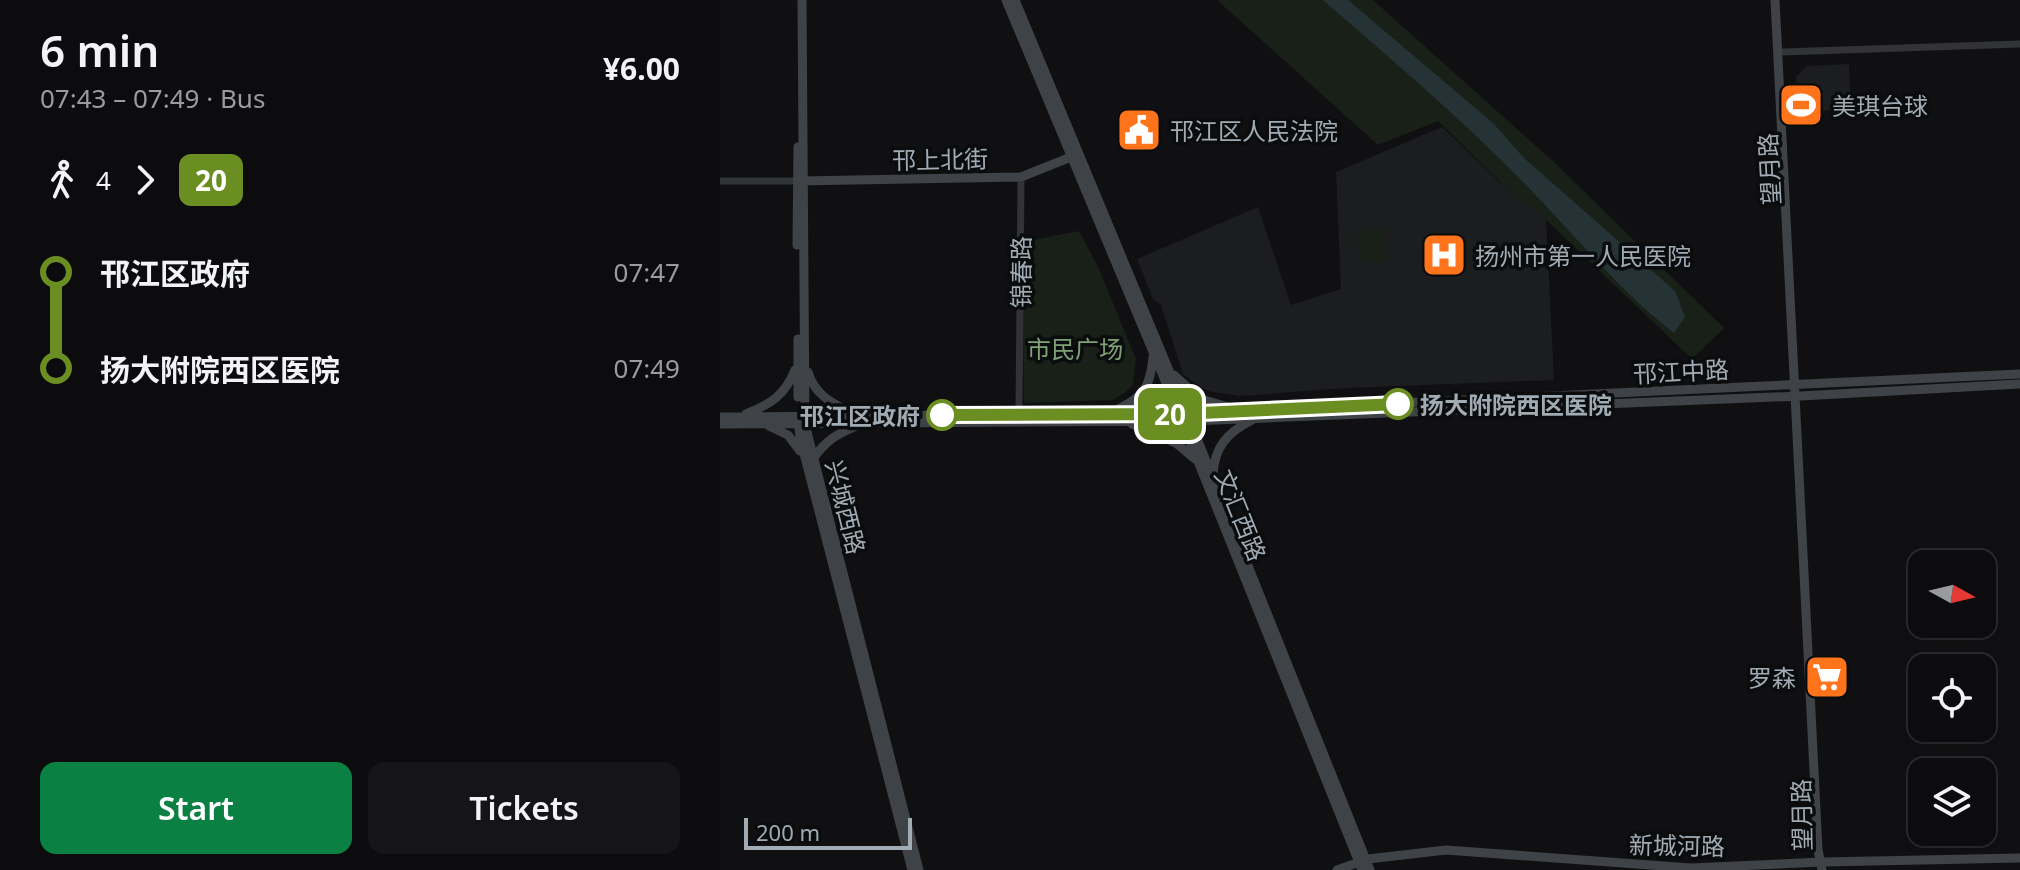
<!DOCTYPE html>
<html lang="en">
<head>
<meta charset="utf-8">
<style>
	body { margin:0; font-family:"Noto Sans","Noto Sans SC",sans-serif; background:#151517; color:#f1f3f6; height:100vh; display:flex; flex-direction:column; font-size:30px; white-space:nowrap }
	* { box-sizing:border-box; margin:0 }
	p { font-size:26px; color:#9a9b9e }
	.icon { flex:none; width:44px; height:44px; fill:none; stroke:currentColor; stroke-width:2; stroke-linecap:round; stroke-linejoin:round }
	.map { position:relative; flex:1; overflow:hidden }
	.drawer { display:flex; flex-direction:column; background:#0c0c0e; width:720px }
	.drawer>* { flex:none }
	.badge { padding:0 16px; border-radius:12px; font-size:28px; line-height:52px }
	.needle { width:52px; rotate:98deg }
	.controls { position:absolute; left:1188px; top:550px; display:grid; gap:16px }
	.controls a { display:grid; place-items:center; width:88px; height:88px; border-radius:16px; background:#0c0c0e; box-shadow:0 2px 6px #0004,0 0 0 2px #2c2c2e; font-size:40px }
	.scale { position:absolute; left:24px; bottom:20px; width:168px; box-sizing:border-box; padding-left:8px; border:4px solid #a0abb4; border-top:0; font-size:22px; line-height:28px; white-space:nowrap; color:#a0abb4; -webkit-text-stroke:6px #0b0c0d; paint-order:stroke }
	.map>.badge { position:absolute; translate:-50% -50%; box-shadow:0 0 0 4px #fff }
	.legs { display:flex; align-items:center; gap:12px; height:88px; padding:0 40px; font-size:26px }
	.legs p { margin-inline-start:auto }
	.summary { display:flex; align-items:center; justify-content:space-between; height:136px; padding:0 40px }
	h1 { font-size:44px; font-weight:600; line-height:60px }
	.cta { display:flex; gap:16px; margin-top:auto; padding:16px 40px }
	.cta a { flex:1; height:92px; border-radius:16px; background:#0b8043; color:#fff; font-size:32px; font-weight:600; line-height:92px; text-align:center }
	.cta a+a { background:#151517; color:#f1f3f6 }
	ul { padding:0 40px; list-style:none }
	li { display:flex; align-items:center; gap:28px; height:96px; font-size:30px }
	li i { display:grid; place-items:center; width:12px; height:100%; margin:0 10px; background:currentColor }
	li i::after { content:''; width:20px; height:20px; margin:-10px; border:6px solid; border-radius:50%; background:#0c0c0e }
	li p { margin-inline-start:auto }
	li:first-child i { background:linear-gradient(#0000 50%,currentColor 0) }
	li:last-child i { background:linear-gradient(currentColor 50%,#0000 0) }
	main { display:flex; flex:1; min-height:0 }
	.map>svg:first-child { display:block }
</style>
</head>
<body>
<main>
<section class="drawer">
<div class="summary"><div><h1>6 min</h1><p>07:43 – 07:49 · Bus</p></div><b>¥6.00</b></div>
<div class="legs"><svg class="icon" aria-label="walk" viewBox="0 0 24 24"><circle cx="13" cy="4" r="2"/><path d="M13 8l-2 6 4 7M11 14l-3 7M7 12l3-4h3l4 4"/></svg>4<svg class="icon" aria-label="forward" viewBox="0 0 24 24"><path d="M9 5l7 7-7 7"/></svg><b class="badge" style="background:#6b8e23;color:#fff">20</b></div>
<ul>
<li><i style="color:#6b8e23"></i><b>邗江区政府</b><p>07:47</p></li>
<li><i style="color:#6b8e23"></i><b>扬大附院西区医院</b><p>07:49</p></li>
</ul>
<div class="cta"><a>Start</a><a>Tickets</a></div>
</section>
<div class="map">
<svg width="1300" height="870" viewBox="0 0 1300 870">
	<rect width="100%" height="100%" fill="#101012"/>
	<path fill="#1c1d1f" d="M1129,64l2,45 -53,3 -2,-35 11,-11z
		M722,127l81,77 20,9 3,7 8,160 -208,8 -105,8 -29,-4 -12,-5 -17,-13 -22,-69 -8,-6 -16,-40 121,-52 33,98 50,-16 -5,-117z"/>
	<path fill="#192018" d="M497,0h156l181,162 170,166 -32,31 -146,-139 -3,-7 -20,-9 -85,-83 -60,24z
		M666,228l1,34 -28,1 -1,-33z
		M359,231l20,38 37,90 -3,26 -8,8 -13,7 -88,3 -2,-161z"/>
	<path fill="#263336" d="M603,0h25l146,124 29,33 152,134 10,26 -11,16c-55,-42 -99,-98 -147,-147 -64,-66 -135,-126 -204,-186z"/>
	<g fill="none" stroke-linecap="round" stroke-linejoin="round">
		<path stroke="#313337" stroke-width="7" d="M1063,52l237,-8
			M0,181h76
			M299,415l2,-238"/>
		<path stroke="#3f4347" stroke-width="9" d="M82,0l3,424 114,446
			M286,0l173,414 183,456
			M295,0l175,421 180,449
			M1055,0l43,850 4,20
			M79,181l222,-4 55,-22
			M77,245l1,-98
			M78,339v58
			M88,372c6,22 25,33 46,41
			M454,375l27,24 27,8
			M390,413c31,-15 40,-21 43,-56
			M26,414c25,-10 39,-19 49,-44
			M0,417l466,-4 834,-39
			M78,419l2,19 112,432
			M0,424l470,-3 611,-25 219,-12
			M412,424l44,19 19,16
			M49,426l19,9 12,16
			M93,459c12,-18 24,-25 43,-33
			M493,475c1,-28 15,-43 39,-55
			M617,870l31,-11 78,-9 245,18 131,-6 198,-4"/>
	</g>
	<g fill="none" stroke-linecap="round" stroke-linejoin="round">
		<g stroke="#fff" stroke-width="18">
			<path id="line-1" d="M222,415l237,-1 219,-10"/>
		</g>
		<use href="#line-1" stroke="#6b8e23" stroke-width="12"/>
	</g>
	<defs>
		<g id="stadium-square" transform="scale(2.3)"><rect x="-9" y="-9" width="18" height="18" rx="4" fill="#ff741b" stroke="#0b0c0d"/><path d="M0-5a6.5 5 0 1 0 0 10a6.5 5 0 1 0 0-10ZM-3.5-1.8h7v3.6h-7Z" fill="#fff"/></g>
		<g id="civic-square" transform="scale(2.3)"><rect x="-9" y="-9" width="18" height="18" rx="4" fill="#ff741b" stroke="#0b0c0d"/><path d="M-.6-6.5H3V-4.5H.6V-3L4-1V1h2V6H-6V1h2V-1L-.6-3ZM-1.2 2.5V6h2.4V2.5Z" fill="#fff"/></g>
		<g id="hospital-square" transform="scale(2.3)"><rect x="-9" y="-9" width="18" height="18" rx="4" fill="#ff741b" stroke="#0b0c0d"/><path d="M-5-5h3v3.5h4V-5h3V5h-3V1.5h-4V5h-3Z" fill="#fff"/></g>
		<g id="supermarket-square" transform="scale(2.3)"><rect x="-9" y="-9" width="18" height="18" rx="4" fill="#ff741b" stroke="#0b0c0d"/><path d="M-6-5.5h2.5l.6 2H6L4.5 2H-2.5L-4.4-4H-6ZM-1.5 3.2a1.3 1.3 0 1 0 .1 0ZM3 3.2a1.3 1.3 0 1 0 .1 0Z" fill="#fff"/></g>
	</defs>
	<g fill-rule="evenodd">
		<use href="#stadium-square" x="1081" y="105"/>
		<use href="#civic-square" x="419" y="130"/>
		<use href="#hospital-square" x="724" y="255"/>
		<use href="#supermarket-square" x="1107" y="677"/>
	</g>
	<g fill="#fff" stroke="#6b8e23" stroke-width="4">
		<circle cx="678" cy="404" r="14"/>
		<circle cx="222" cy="415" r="14"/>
	</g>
	<g text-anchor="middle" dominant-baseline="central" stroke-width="7" stroke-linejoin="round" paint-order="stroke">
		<g font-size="24" fill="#a0abb4" stroke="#0b0c0d" text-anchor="start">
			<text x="1112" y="105">美琪台球</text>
			<text x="450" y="130">邗江区人民法院</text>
			<text x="755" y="255">扬州市第一人民医院</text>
			<text x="1076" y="677" text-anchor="end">罗森</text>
		</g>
		<g font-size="24" fill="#a0abb4" stroke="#0b0c0d">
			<text transform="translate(220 159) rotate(-1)">邗上北街</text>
			<text transform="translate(1049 169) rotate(-93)">望月路</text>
			<text transform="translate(300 272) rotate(-90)">锦春路</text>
			<text transform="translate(961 371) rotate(-3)">邗江中路</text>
			<text transform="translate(126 507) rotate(76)">兴城西路</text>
			<text transform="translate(521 515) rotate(68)">文汇西路</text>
			<text transform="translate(1081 815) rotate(-91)">望月路</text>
			<text transform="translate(957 845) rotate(1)">新城河路</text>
		</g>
		<g font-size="24" fill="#7ea175" stroke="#0b0c0d">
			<text x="355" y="348">市民广场</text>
		</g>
		<g font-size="24" font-weight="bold" fill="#a0abb4" stroke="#0b0c0d" text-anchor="start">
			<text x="700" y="404">扬大附院西区医院</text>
			<text x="200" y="415" text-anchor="end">邗江区政府</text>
		</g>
	</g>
</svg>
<div class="controls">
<a><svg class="needle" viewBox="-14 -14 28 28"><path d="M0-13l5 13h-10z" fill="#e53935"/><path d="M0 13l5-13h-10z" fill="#9a9b9e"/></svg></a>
<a><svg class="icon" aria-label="locate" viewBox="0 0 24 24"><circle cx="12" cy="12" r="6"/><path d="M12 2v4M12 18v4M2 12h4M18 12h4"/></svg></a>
<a><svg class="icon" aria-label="layers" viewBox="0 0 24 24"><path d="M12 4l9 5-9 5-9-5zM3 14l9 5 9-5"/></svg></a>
</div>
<div class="scale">200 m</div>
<b class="badge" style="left:450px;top:414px;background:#6b8e23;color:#fff">20</b>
</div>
</main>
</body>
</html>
